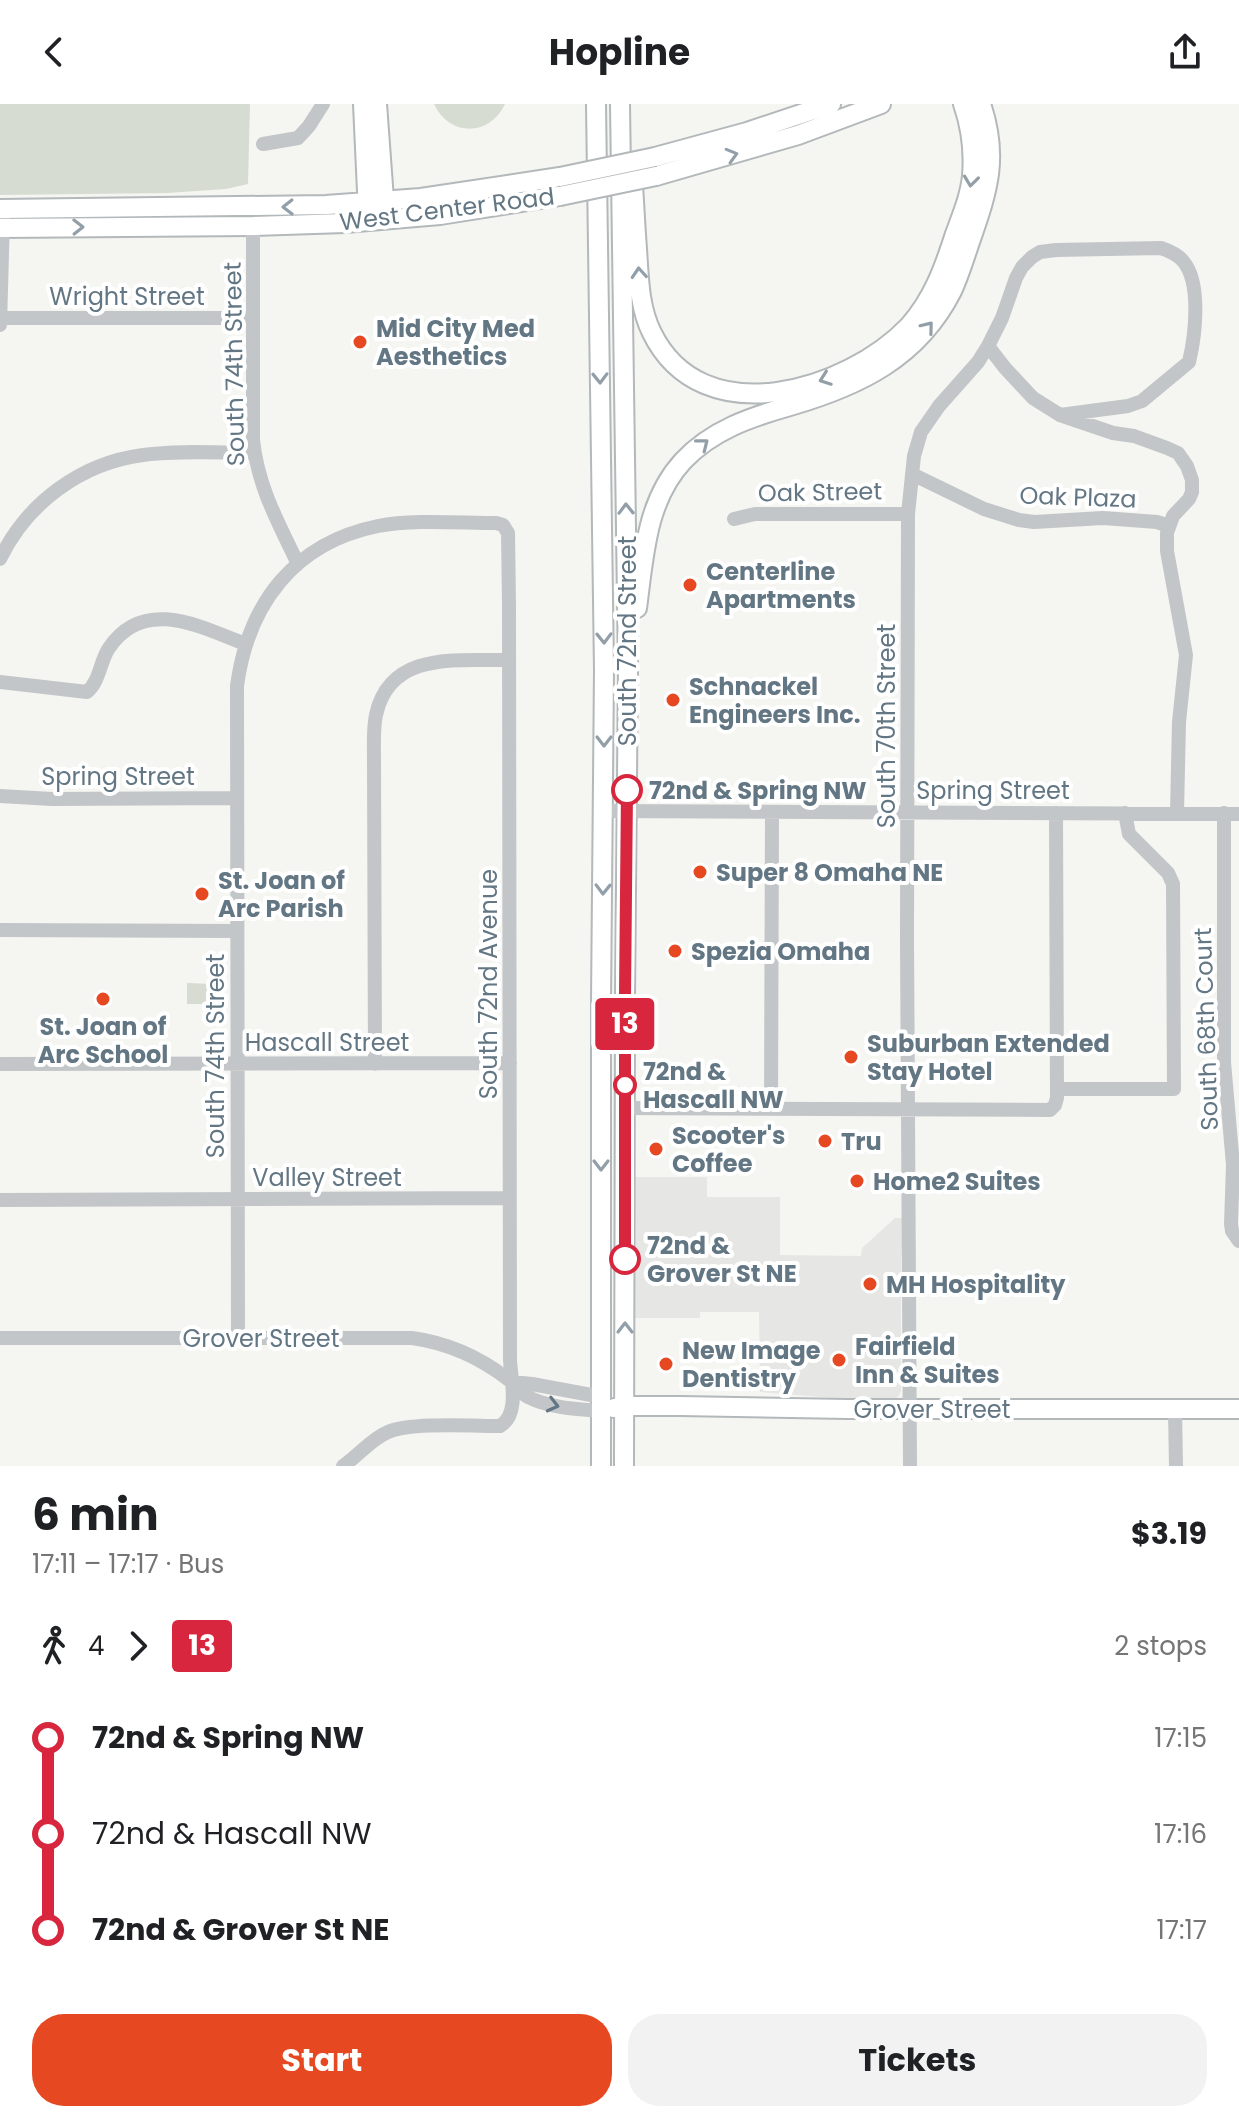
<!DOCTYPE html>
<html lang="en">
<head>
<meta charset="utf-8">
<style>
	body { margin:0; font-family:Poppins,sans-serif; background:#f2f2f2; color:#202124; height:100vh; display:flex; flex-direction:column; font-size:30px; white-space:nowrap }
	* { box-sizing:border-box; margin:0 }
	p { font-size:26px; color:#757577 }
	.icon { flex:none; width:44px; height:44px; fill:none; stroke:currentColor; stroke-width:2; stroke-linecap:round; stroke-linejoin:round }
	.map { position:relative; height:1362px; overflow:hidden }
	.side { display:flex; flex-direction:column; background:#fff; flex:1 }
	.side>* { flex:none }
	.badge { padding:0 16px; border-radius:6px; font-size:28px; line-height:52px }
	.map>.badge { position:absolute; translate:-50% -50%; box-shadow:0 0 0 4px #fff }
	.legs { display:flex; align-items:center; gap:12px; height:88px; padding:0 32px; font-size:26px }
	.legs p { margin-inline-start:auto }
	.summary { display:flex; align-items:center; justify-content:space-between; height:136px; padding:0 32px }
	h1 { font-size:44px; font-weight:700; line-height:60px }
	.action { display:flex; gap:16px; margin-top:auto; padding:16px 32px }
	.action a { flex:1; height:92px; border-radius:32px; background:#e64921; color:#fff; font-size:32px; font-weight:700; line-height:92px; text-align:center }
	.action a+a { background:#f2f2f2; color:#202124 }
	ul { padding:0 32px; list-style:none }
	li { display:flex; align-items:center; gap:28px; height:96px; font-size:30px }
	li i { display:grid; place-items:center; width:12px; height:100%; margin:0 10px; background:currentColor }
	li i::after { content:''; width:20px; height:20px; margin:-10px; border:6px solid; border-radius:50%; background:#fff }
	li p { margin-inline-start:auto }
	li:first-child i { background:linear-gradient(#0000 50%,currentColor 0) }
	li:last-child i { background:linear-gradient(currentColor 50%,#0000 0) }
	header { display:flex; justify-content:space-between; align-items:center; height:104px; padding:0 32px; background:#fff; font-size:36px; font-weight:700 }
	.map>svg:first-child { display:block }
</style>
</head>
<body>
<header><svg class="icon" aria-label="back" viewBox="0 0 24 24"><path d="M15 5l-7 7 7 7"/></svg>Hopline<svg class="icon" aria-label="share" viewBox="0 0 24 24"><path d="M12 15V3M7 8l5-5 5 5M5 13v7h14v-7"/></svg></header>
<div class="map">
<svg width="1239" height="1362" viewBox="0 0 1239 1362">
	<rect width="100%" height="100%" fill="#f5f5f1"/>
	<path fill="#e6e7e5" d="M634,1073h73v20h73v58l81,1 1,-8 33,-30h9l-3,43v130l-3,6 -6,3h-34l-98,-8 -1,-80h-59v6h-66z"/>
	<path fill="#d6dcd2" d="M0,0h250l-2,80 -22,5 -59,4 -167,2z
		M434,0h71c-15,33 -56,33 -71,0z
		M187,879l27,1 5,4 -1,9 2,3 -6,4h-27z"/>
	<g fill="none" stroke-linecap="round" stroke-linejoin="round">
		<g stroke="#b3b8bb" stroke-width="22">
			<path id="major" d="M363,0l5,109
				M377,0l8,109
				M596,0l8,566 -3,332v464
				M620,0l8,566 -3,325 -1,471
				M655,53l92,-25 84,-28
				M632,66c2,27 3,53 5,79 2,29 2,58 15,84 50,102 195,58 257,-7 24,-27 35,-58 46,-92 7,-19 15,-38 17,-58 2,-25 -1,-49 -9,-72
				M656,72l142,-41 83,-31
				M0,105l326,-4 95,-7 139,-21
				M0,124l253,-2 92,-3 95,-8 120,-19
				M637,504c7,-52 9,-107 46,-147 29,-31 68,-44 107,-55 69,-20 128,-48 162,-115 8,-17 13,-35 19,-52 17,-49 28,-82 10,-135
				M614,1304l11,-2h55l167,3h392"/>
		</g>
		<path stroke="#c2c6c9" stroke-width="14" d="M263,40l35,-6 11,-12 14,-22
			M253,122v214c5,47 25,82 45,124
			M0,214h253
			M0,221l3,-107
			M988,242l17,22 28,30 27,17 53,18 21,3 33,12 11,5 9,13 5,14v12l-3,7 -16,17 -6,17v18l19,104 -7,67 -2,91
			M912,370l72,35 35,11 15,2 69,-4 54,4 12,4
			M734,415l21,-5h153
			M0,455c27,-56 81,-96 143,-104 37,-5 75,-2 111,-2
			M0,578l87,10c13,-11 13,-31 22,-44 35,-52 92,-21 136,-4
			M0,692l52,3 185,-1
			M604,707l635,3
			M1224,709v249l9,103 -2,59 1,7 7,10
			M0,826l237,1
			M0,960l510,-1
			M375,960l-1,-305c0,-14 -1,-30 2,-44 14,-65 83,-54 133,-55
			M1057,985h117l-1,-205 -5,-11 -39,-39 -4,-21
			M625,1004l425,2 5,-5 2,-7 -1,-285
			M771,1005l1,-297
			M0,1096l510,-2
			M0,1234h412c36,5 69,20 97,42 7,6 11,13 19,17 22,11 49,12 74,14
			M238,1234l-1,-652c11,-82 57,-143 141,-160 34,-7 83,-3 118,-3l7,2 5,8 1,71 1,756c1,19 10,55 -10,66 -28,0 -88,-4 -112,6 -17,7 -30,24 -45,34
			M512,1278l20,2 70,13
			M1175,1306l1,56
			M910,1362l-3,-527 1,-425 6,-58 7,-24 18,-26 39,-44 10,-16 14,-28 14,-40 6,-11 10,-10 8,-5 16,-2 105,-2c9,3 16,6 22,13 19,22 12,76 6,101l-47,39 -14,5 -68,9"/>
		<use href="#major" stroke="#fff" stroke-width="18"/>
		<g stroke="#b3b8bb" stroke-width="22" stroke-linecap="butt">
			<path id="major-bridge" d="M560,73l95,-20
				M560,92l96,-20"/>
		</g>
		<use href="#major-bridge" stroke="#fff" stroke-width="18"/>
	</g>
	<defs><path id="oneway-chevron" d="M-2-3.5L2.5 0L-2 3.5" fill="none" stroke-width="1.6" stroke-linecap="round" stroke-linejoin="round" transform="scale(2)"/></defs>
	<g stroke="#929fa8">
		<use href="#oneway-chevron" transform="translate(732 51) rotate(-16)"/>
		<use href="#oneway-chevron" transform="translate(971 77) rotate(97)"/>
		<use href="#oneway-chevron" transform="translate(288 103) rotate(179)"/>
		<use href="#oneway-chevron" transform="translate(78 123) rotate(-1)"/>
		<use href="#oneway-chevron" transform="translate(639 169) rotate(-94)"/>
		<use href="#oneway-chevron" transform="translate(928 223) rotate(-51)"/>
		<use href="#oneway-chevron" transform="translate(600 274) rotate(89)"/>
		<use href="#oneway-chevron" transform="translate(825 275) rotate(160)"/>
		<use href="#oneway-chevron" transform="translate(703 340) rotate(-38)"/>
		<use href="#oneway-chevron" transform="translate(626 405) rotate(-91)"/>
		<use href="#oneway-chevron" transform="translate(604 534) rotate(89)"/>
		<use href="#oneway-chevron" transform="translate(604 637) rotate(90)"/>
		<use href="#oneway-chevron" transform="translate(603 785) rotate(91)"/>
		<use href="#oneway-chevron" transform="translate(601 1061) rotate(90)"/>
		<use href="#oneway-chevron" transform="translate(625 1224) rotate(-90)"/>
	</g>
	<use stroke="#637683" href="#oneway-chevron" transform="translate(553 1301) rotate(14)"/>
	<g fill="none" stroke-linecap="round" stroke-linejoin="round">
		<g stroke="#fff" stroke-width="18">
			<path id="line-1" d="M625,1155v-264l2,-205"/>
		</g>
		<use href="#line-1" stroke="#d7263d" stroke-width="12"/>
	</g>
	<g fill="#e64921" stroke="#fff" stroke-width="3">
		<circle cx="360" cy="238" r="8"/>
		<circle cx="690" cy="481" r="8"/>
		<circle cx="673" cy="596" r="8"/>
		<circle cx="700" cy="768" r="8"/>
		<circle cx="202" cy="790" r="8"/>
		<circle cx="675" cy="847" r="8"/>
		<circle cx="103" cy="895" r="8"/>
		<circle cx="851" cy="953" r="8"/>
		<circle cx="825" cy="1037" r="8"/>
		<circle cx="656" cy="1045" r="8"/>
		<circle cx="857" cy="1077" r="8"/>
		<circle cx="870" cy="1180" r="8"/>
		<circle cx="839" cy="1256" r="8"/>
		<circle cx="666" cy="1260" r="8"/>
	</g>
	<g fill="#fff" stroke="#d7263d" stroke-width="4">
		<circle cx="627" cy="686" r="14"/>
		<circle cx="625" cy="981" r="10"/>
		<circle cx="625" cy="1155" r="14"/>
	</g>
	<g text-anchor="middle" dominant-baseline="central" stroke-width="8" stroke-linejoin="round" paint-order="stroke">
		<g font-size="24" fill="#637683" stroke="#fff">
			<text transform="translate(447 105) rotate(-7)">West Center Road</text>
			<text x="127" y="192">Wright Street</text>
			<text transform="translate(234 260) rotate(-91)">South 74th Street</text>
			<text transform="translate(820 388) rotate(-1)">Oak Street</text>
			<text transform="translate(1078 393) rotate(2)">Oak Plaza</text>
			<text transform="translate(627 537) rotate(-90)">South 72nd Street</text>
			<text transform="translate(886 622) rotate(-90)">South 70th Street</text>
			<text x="118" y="672">Spring Street</text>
			<text x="993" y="686">Spring Street</text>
			<text transform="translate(488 880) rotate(-90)">South 72nd Avenue</text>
			<text transform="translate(1206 925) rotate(-92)">South 68th Court</text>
			<text x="327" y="938">Hascall Street</text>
			<text transform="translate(215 952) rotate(-90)">South 74th Street</text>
			<text x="327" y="1073">Valley Street</text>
			<text x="261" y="1234">Grover Street</text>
			<text x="932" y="1305">Grover Street</text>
		</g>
		<g font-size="24" font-weight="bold" fill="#637683" stroke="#fff" text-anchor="start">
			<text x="376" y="224">Mid City Med<tspan x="376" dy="28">Aesthetics</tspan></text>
			<text x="706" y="467">Centerline<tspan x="706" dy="28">Apartments</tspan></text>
			<text x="689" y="582">Schnackel<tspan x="689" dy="28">Engineers Inc.</tspan></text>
			<text x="716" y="768">Super 8 Omaha NE</text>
			<text x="218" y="776">St. Joan of<tspan x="218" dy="28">Arc Parish</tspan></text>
			<text x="691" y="847">Spezia Omaha</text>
			<text x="103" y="922" text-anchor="middle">St. Joan of<tspan x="103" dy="28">Arc School</tspan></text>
			<text x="867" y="939">Suburban Extended<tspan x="867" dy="28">Stay Hotel</tspan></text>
			<text x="672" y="1031">Scooter's<tspan x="672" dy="28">Coffee</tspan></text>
			<text x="841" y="1037">Tru</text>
			<text x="873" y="1077">Home2 Suites</text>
			<text x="886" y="1180">MH Hospitality</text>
			<text x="855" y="1242">Fairfield<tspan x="855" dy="28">Inn &amp; Suites</tspan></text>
			<text x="682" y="1246">New Image<tspan x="682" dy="28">Dentistry</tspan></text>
		</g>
		<g font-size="24" font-weight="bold" fill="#637683" stroke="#fff" text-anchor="start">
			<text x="649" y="686">72nd &amp; Spring NW</text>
			<text x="643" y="967">72nd &amp;<tspan x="643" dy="28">Hascall NW</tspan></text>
			<text x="647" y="1141">72nd &amp;<tspan x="647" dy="28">Grover St NE</tspan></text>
		</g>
	</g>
</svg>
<b class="badge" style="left:625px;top:920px;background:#d7263d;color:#fff">13</b>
</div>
<section class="side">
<div class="summary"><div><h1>6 min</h1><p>17:11 – 17:17 · Bus</p></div><b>$3.19</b></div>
<div class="legs"><svg class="icon" aria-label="walk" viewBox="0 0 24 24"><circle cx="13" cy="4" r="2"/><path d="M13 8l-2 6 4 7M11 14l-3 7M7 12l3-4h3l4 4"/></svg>4<svg class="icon" aria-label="forward" viewBox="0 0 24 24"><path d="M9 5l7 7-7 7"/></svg><b class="badge" style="background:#d7263d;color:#fff">13</b><p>2 stops</p></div>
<ul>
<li><i style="color:#d7263d"></i><b>72nd &amp; Spring NW</b><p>17:15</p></li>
<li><i style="color:#d7263d"></i><span>72nd &amp; Hascall NW</span><p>17:16</p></li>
<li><i style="color:#d7263d"></i><b>72nd &amp; Grover St NE</b><p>17:17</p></li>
</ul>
<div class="action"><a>Start</a><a>Tickets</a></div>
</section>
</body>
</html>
